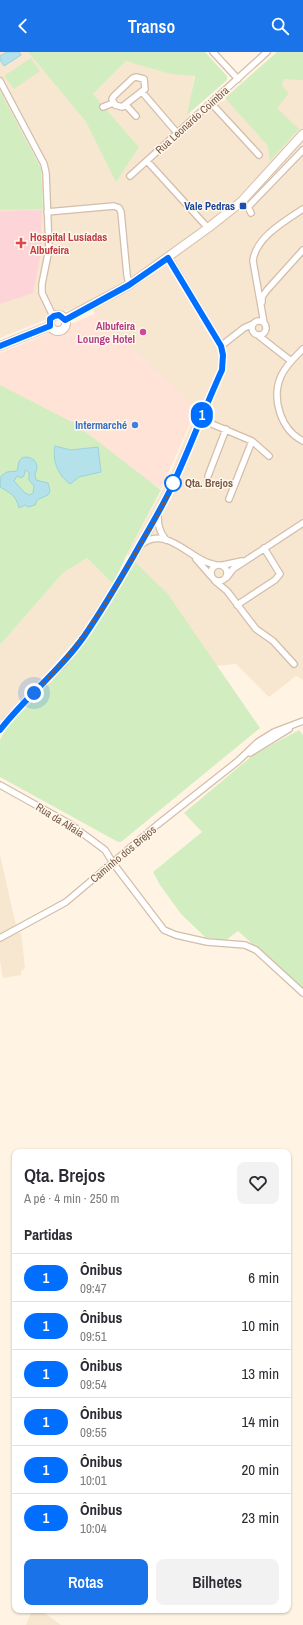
<!DOCTYPE html>
<html lang="pt">
<head>
<meta charset="utf-8">
<style>
	body { margin:0; font-family:"Archivo Narrow",sans-serif; background:#f2f2f3; color:#2b2b33; height:100vh; display:flex; flex-direction:column; font-size:15px; white-space:nowrap }
	* { box-sizing:border-box; margin:0 }
	p { font-size:13px; color:#7c7c81 }
	.icon { flex:none; width:22px; height:22px; fill:none; stroke:currentColor; stroke-width:2; stroke-linecap:round; stroke-linejoin:round }
	.map { position:relative; flex:1; overflow:hidden }
	.side { position:absolute; left:12px; top:1097px; width:279px; height:464px; display:flex; flex-direction:column; background:#fff; border-radius:8px; box-shadow:0 1px 3px #0004 }
	.side>* { flex:none }
	.badge { padding:0 8px; border-radius:13px; font-size:14px; line-height:26px }
	.you { position:absolute; width:20px; height:20px; margin:-10px; border:3px solid #fff; border-radius:50%; background:#1a73e8; box-shadow:0 0 0 6px #1a73e833 }
	.map>.badge { position:absolute; translate:-50% -50%; box-shadow:0 0 0 2px #fff }
	h2 { padding:0 12px; font-size:15px; line-height:36px }
	.round { display:grid; place-items:center; flex:none; width:42px; height:42px; border-radius:8px; background:#f2f2f3 }
	.head { display:flex; align-items:center; justify-content:space-between; height:68px; padding:0 12px }
	h1 { font-size:19px; font-weight:600; line-height:30px }
	.action { display:flex; gap:8px; margin-top:auto; padding:8px 12px }
	.action a { flex:1; height:46px; border-radius:8px; background:#1a73e8; color:#fff; font-size:16px; font-weight:600; line-height:46px; text-align:center }
	.action a+a { background:#f2f2f3; color:#2b2b33 }
	ul { padding:0; list-style:none }
	li { display:flex; align-items:center; gap:12px; height:48px; padding:0 12px; border-top:1px solid #e1e1e2 }
	li div { flex:1 }
	li b { display:block; font-size:15px }
	li em { font-style:normal }
	li .badge { min-width:44px; font-weight:700; text-align:center }
	header { display:flex; justify-content:space-between; align-items:center; height:52px; padding:0 12px; background:#1a73e8; color:#fff; font-size:18px; font-weight:600 }
	.map>svg:first-child { display:block }
</style>
</head>
<body>
<header><svg class="icon" aria-label="back" viewBox="0 0 24 24"><path d="M15 5l-7 7 7 7"/></svg>Transo<svg class="icon" aria-label="search" viewBox="0 0 24 24"><circle cx="10" cy="10" r="6"/><path d="M15 15l6 6"/></svg></header>
<div class="map">
<svg width="303" height="1573" viewBox="0 0 303 1573">
	<rect width="100%" height="100%" fill="#fff4e3"/>
	<path fill="#f7e6d0" d="M0,0h28l58,70 30,59 23,-34 -46,-53 33,-33 68,15 -5,38 95,-36 19,-3v605l-7,-4 -27,21 -33,-33 -21,2 -88,-112 40,-72 31,-74 -58,-40 -45,-54 -6,-12 -89,36v-128l43,-2 -2,-41 -41,-76z
		M87,506l26,26 -33,51 -80,91v-81l63,-72z
		M0,803l18,79 3,-2 4,36 -4,3v4l-18,3 -3,-18z
		M32,1558h9l20,15h-35z"/>
	<path fill="#ffe3d6" d="M95,262l102,94 -36,81 -161,-103v-33z"/>
	<path fill="#fdd5d9" d="M42,158l-2,48 -7,35 -33,11v-93z"/>
	<path fill="#d2eec0" d="M28,0h177l22,24v4l-40,35 8,-39 -24,-2 -45,-13 -33,33 46,53 -23,35 -30,-60z
		M277,0h26v28l-19,-1 -2,7 7,7 -12,15 22,21 -29,32 -2,-15 -43,-48z
		M31,6l9,13 -26,18 -10,-13z
		M0,39l41,77 2,41 -43,1z
		M0,333l74,38 87,67 -34,64 -14,30 -26,-26 -24,15 -63,72z
		M135,510l32,31 93,135 -139,114h-3l-118,-65v-37l6,-12 49,-50 31,-38z
		M299,678l4,5v255l-65,-59 -12,9 -20,-2 -25,-24 -21,-29 -7,-13 49,-40 -18,-19 69,-58z"/>
	<path fill="#b5e2ea" stroke="#9ad2dd" fill-rule="evenodd" d="M7,0h12l2,3 -17,11 -4,-6v-4z
		M55,394l16,4 27,-3 3,25 -22,5 -9,7c-12,-9 -18,-23 -15,-38z
		M27,405c10,2 12,9 8,17l1,6 12,3 2,8 -2,4 -11,5 -2,5 -7,2 -3,-2 -6,3c-3,-13 -9,-15 -19,-21l1,-11 6,-4 10,-1c2,-6 0,-14 10,-14zM25,418l4,2v8l5,6 -1,7 -3,2 -5,-2 -11,-12 3,-5 4,2 3,-2z"/>
	<g fill="none" stroke-linecap="round" stroke-linejoin="round">
		<g stroke="#d4bdaa" stroke-width="8">
			<path id="street" d="M213,0l25,27
				M136,25l8,2 1,10 -23,18 -7,-2 -3,-6 2,-3 19,-18z
				M0,29l44,83 2,9 3,76 -7,35v9l11,23
				M142,40l36,42
				M211,51l48,52
				M126,53l10,11
				M103,55l10,-4
				M147,109l61,67
				M130,124l137,-124
				M47,160l67,-6 5,2 2,4 6,63 2,10
				M251,161l-3,-6 55,-57
				M262,250v-5l5,-7 36,-40
				M252 276a7 7 0 1 1 14 0a7 7 0 1 1-14 0Z
				M264,271l-11,-62c2,-23 32,-40 50,-52
				M259,284l32,25
				M221,294l23,-18 9,-4
				M303,297c-8,8 -17,16 -22,27 -10,23 0,54 22,65
				M200,367l52,22 17,15
				M208,424l18,-47
				M229,447l23,-58
				M158,462c0,11 1,17 8,26
				M142,492c21,-17 44,9 62,17 4,2 8,3 12,4
				M196,507l15,17
				M211 521a8 8 0 1 1 16 0a8 8 0 1 1-16 0Z
				M223,513l19,-4
				M227,525l6,-8 70,-46
				M215,529l12,10 29,38 17,12 21,23
				M237,553l38,-25 5,-6 -16,-26
				M0,678l8,-11 55,-55 22,-29 36,-57 28,-47 24,-48 49,-113 1,-15 -2,-9 -52,-88
				M250,701l39,-24
				M0,733l70,39 35,26 8,13 51,67 12,5 31,7 38,3 11,5 47,43
				M0,886l66,-36 91,-77 81,-64 20,-19 16,-10 29,-11"/>
		</g>
		<g stroke="#d7bda8" stroke-width="10">
			<path id="secondary" d="M50 271a8 8 0 1 1 16 0a8 8 0 1 1-16 0Z
				M65,267l64,-34 79,-57 33,-26 62,-68
				M0,294l50,-20"/>
		</g>
		<use href="#street" stroke="#fff" stroke-width="5.5"/>
		<use href="#secondary" stroke="#fff" stroke-width="8"/>
	</g>
	<g fill="none" stroke-linecap="round" stroke-linejoin="round">
		<g stroke="#fff" stroke-width="9">
			<path id="line" d="M0,294l50,-20v-7l4,-3 5,-1 6,5 64,-35 39,-27 53,88 2,9 -1,15c-17,37 -31,75 -48,112 -12,26 -27,50 -41,75 -15,26 -31,53 -48,78 -24,35 -59,61 -85,95"/>
		</g>
		<use href="#line" stroke="#006fff" stroke-width="6"/>
		<path stroke="#7a5946" stroke-width="4" stroke-dasharray="0 7.2" d="M34,641c44,-44 73,-90 104,-144 12,-21 27,-45 35,-66"/>
	</g>
	<rect fill="#1a4fb4" stroke="#fff7eb" stroke-width="1.5" x="239" y="150" width="8" height="8" rx="2"/>
	<path fill="#e0444e" stroke="#fff7eb" stroke-width="1.5" d="M19 185h4v4h4v4h-4v4h-4v-4h-4v-4h4z"/>
	<circle fill="#d1479c" stroke="#fff7eb" stroke-width="1.5" cx="143" cy="280" r="4"/>
	<circle fill="#3f7fe0" stroke="#fff7eb" stroke-width="1.5" cx="135" cy="373" r="4"/>
	<circle fill="#fff" stroke="#006fff" stroke-width="2" cx="173" cy="431" r="8"/>
	<g text-anchor="middle" dominant-baseline="central" stroke-width="3" stroke-linejoin="round" paint-order="stroke">
		<g font-size="11" fill="#7a5946" stroke="#fff7eb">
			<text transform="translate(192 68) rotate(-42)">Rua Leonardo Coimbra</text>
			<text transform="translate(60 768) rotate(32)">Rua da Alfaia</text>
			<text transform="translate(123 802) rotate(-40)">Caminho dos Brejos</text>
		</g>
		<g font-size="11" font-weight="bold" fill="#164399" stroke="#fff7eb" text-anchor="end">
			<text x="235" y="154">Vale Pedras</text>
		</g>
		<g font-size="11" font-weight="bold" fill="#be3a42" stroke="#fff7eb" text-anchor="start">
			<text x="30" y="185">Hospital Lusíadas<tspan x="30" dy="13">Albufeira</tspan></text>
		</g>
		<g font-size="11" font-weight="bold" fill="#b23c85" stroke="#fff7eb" text-anchor="end">
			<text x="135" y="274">Albufeira<tspan x="135" dy="13">Lounge Hotel</tspan></text>
		</g>
		<g font-size="11" font-weight="bold" fill="#366cbe" stroke="#fff7eb" text-anchor="end">
			<text x="127" y="373">Intermarché</text>
		</g>
		<g font-size="11" font-weight="bold" fill="#7a5946" stroke="#fff7eb" text-anchor="start">
			<text x="185" y="431">Qta. Brejos</text>
		</g>
	</g>
</svg>
<div class="you" style="left:34px;top:641px"></div>
<b class="badge" style="left:202px;top:363px;background:#006fff;color:#fff">1</b>
<section class="side">
<div class="head"><div><h1>Qta. Brejos</h1><p>A pé · 4 min · 250 m</p></div><a class="round"><svg class="icon" aria-label="heart" viewBox="0 0 24 24"><path d="M12 20l-8-8c-3-5 5-10 8-4 3-6 11-1 8 4z"/></svg></a></div>
<h2>Partidas</h2>
<ul>
<li><span class="badge" style="background:#006fff;color:#fff">1</span><div><b>Ônibus</b><p>09:47</p></div><em>6 min</em></li>
<li><span class="badge" style="background:#006fff;color:#fff">1</span><div><b>Ônibus</b><p>09:51</p></div><em>10 min</em></li>
<li><span class="badge" style="background:#006fff;color:#fff">1</span><div><b>Ônibus</b><p>09:54</p></div><em>13 min</em></li>
<li><span class="badge" style="background:#006fff;color:#fff">1</span><div><b>Ônibus</b><p>09:55</p></div><em>14 min</em></li>
<li><span class="badge" style="background:#006fff;color:#fff">1</span><div><b>Ônibus</b><p>10:01</p></div><em>20 min</em></li>
<li><span class="badge" style="background:#006fff;color:#fff">1</span><div><b>Ônibus</b><p>10:04</p></div><em>23 min</em></li>
</ul>
<div class="action"><a>Rotas</a><a>Bilhetes</a></div>
</section>
</div>
</body>
</html>
